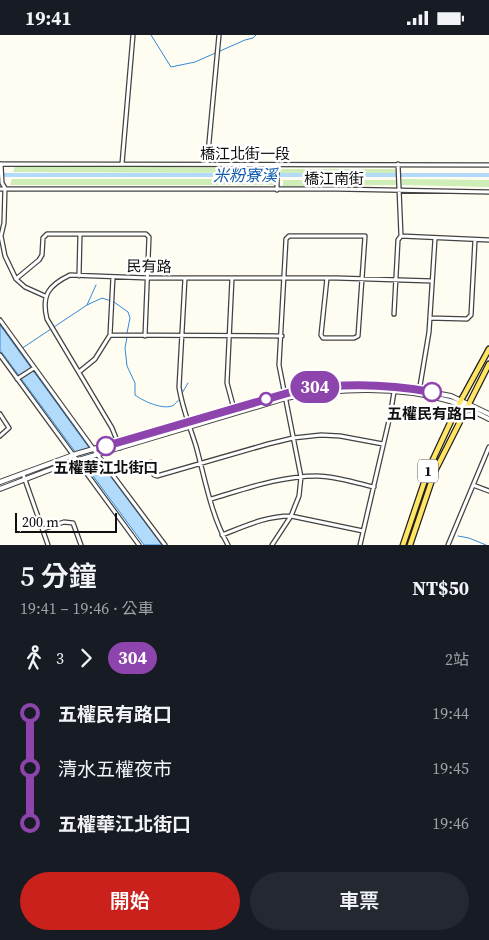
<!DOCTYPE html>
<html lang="zh-TW">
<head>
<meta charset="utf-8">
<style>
	body { margin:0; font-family:"Source Serif 4","Noto Sans TC",serif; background:#242831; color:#f1f3f6; height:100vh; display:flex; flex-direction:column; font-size:19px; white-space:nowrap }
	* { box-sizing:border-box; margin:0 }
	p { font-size:16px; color:#9ea1a6 }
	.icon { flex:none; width:28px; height:28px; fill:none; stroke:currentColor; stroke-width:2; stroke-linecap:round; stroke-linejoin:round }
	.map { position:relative; height:510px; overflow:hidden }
	.sheet { display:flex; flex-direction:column; background:#171b24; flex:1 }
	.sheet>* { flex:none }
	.badge { padding:0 10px; border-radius:16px; font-size:18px; line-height:32px }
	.scale { position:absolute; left:15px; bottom:12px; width:102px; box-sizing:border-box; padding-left:5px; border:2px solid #0f0f0f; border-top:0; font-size:14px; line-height:18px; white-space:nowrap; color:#0f0f0f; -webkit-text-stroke:4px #fff; paint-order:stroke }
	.map>.badge { position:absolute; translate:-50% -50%; box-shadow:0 0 0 2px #fff }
	.legs { display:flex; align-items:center; gap:8px; height:55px; padding:0 20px; font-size:16px }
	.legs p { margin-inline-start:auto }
	.summary { display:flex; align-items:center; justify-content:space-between; height:85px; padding:0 20px }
	h1 { font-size:28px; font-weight:600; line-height:38px }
	.cta { display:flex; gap:10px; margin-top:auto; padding:10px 20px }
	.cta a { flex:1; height:58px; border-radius:30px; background:#ca211c; color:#fff; font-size:20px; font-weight:600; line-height:58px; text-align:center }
	.cta a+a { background:#242831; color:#f1f3f6 }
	ul { padding:0 20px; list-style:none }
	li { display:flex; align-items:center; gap:18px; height:55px; font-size:19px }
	li i { display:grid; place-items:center; width:8px; height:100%; margin:0 6px; background:currentColor }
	li i::after { content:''; width:12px; height:12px; margin:-6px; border:4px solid; border-radius:50%; background:#171b24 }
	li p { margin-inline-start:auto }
	li:first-child i { background:linear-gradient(#0000 50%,currentColor 0) }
	li:last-child i { background:linear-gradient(currentColor 50%,#0000 0) }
	.status { display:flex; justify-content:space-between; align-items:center; height:35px; padding:0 25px; background:#171b24; direction:ltr }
	.status svg { height:14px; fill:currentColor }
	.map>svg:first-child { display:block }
</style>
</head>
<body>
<div class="status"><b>19:41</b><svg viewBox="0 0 49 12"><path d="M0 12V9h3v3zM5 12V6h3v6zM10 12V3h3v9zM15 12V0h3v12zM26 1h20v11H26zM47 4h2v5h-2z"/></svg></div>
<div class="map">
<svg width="489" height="510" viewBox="0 0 489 510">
	<rect width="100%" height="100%" fill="#fffdf1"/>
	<path fill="#cfedb7" d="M15,131l259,2 -1,5 -260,-1z
		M280,134h115l1,4h-116z
		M12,144h264v6h-266z
		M402,144l87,1v7l-87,-2z
		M283,145h113v5l-113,1z"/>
	<path fill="#b2dafb" stroke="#3389d7" d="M0,290l87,120 75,100h-18l-144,-195z"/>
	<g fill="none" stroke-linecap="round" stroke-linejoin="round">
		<path stroke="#3389d7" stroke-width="1" d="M151,0l20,32 24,-5 50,-22 8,-2 3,-3
			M87,270l9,-20
			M127,302l-2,11 2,18 8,17v12c8,6 29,16 39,10 0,0 5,-6 6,-6
			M21,314l66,-44 15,-7 12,4 14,10 2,6 -3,15
			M181,360l7,-12
			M458,501l11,2 17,7"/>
		<path stroke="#b2dafb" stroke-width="4" d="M0,140h489"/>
		<g stroke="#424242" stroke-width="5.5">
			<path id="minor" d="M0,129l489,1
				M1,129l1,19 3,5 -1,35 -3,13 4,20 11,23 9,8 20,9
				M122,129l11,-129
				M207,129l12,-129
				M0,154h336l153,3
				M277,155v-26
				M401,201l88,4
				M79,241l1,-42
				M185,243l-6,109c3,20 11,40 17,59 9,33 15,69 32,99
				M232,243l-5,105 7,26
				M16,244l23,-19 3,-5 1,-17 4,-4h99l3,3 -4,99
				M394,279l4,-74 3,-4 -3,-72
				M430,283l37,1 4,-4 4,-75
				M0,285l97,134 68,91
				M110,300l172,1
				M0,320l139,190
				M79,337l16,-13 15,-24 3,-58
				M17,344l17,-11
				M419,357l10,-60 6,-93
				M0,379l9,14 -9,8
				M120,413l-8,-20 -65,-109c-6,-24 2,-34 23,-44l78,3h189l95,3
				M151,427l3,13 3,1 111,-32 25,-6 28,-3 19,1 43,8
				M23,439l25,71
				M473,450l16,6
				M211,464c34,-10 69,-23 106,-23 19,0 38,7 57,11
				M43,494l21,-7 9,1 8,22
				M222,500c23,-9 44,-19 69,-19l72,15
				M272,510l19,-29 8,-20 2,-19 -22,-112 7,-126 3,-3h76l-7,100 -4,2h-31l-2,-3 6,-57
				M360,510l30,-129 4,-24 -4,-6
				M448,510l41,-98"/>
		</g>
		<g stroke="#424242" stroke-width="6">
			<path id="tertiary" d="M0,447l76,-28 209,-61 38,-7h67l29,4 32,6 38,18
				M0,454l65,-25 221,-66c52,-10 112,-12 164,3 14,4 26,12 39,18"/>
		</g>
		<g stroke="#202020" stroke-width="7">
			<path id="primary" d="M403,510l26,-77 30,-64 30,-55
				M410,510l25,-74 54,-107"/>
		</g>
		<use href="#minor" stroke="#fff" stroke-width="3"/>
		<use href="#tertiary" stroke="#fff" stroke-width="4"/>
		<use href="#primary" stroke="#ffe561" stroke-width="4.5"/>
	</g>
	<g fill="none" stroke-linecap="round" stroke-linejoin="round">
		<g stroke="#fff" stroke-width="11">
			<path id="line-1" d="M106,411l192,-56c44,-7 90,-6 134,2"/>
		</g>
		<use href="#line-1" stroke="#8e44ad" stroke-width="8"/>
	</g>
	<g fill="#fff" stroke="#8e44ad" stroke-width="2.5">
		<circle cx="432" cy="357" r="9"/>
		<circle cx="266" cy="364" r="6"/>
		<circle cx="106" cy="411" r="9"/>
	</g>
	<g text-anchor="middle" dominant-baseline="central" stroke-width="5" stroke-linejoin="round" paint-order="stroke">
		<rect fill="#fff" stroke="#575757" stroke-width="1" x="418" y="424.5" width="20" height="23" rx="4"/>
		<g font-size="14" font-weight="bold" fill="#0f0f0f">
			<text x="428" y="436">1</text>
		</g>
		<g font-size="15" fill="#0f0f0f" stroke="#fff">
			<text x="245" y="118">橋江北街一段</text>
			<text x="334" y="143">橋江南街</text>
			<text transform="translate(149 231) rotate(1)">民有路</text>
		</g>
		<g font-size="15" font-weight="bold" fill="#0f0f0f" stroke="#fff">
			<text x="432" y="378">五權民有路口</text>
			<text x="106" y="432">五權華江北街口</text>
		</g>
		<g font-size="16" font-style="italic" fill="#0e5aab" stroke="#fff">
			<text x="245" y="140">米粉寮溪</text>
		</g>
	</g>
</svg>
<div class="scale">200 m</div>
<b class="badge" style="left:315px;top:352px;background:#8e44ad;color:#fff">304</b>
</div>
<section class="sheet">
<div class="summary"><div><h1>5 分鐘</h1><p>19:41 – 19:46 · 公車</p></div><b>NT$50</b></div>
<div class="legs"><svg class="icon" aria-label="walk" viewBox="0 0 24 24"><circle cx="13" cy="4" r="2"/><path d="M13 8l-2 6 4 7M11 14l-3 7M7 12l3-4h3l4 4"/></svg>3<svg class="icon" aria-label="forward" viewBox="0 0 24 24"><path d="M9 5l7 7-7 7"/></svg><b class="badge" style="background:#8e44ad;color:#fff">304</b><p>2站</p></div>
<ul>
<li><i style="color:#8e44ad"></i><b>五權民有路口</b><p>19:44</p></li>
<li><i style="color:#8e44ad"></i><span>清水五權夜市</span><p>19:45</p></li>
<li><i style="color:#8e44ad"></i><b>五權華江北街口</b><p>19:46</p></li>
</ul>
<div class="cta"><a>開始</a><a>車票</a></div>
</section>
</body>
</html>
